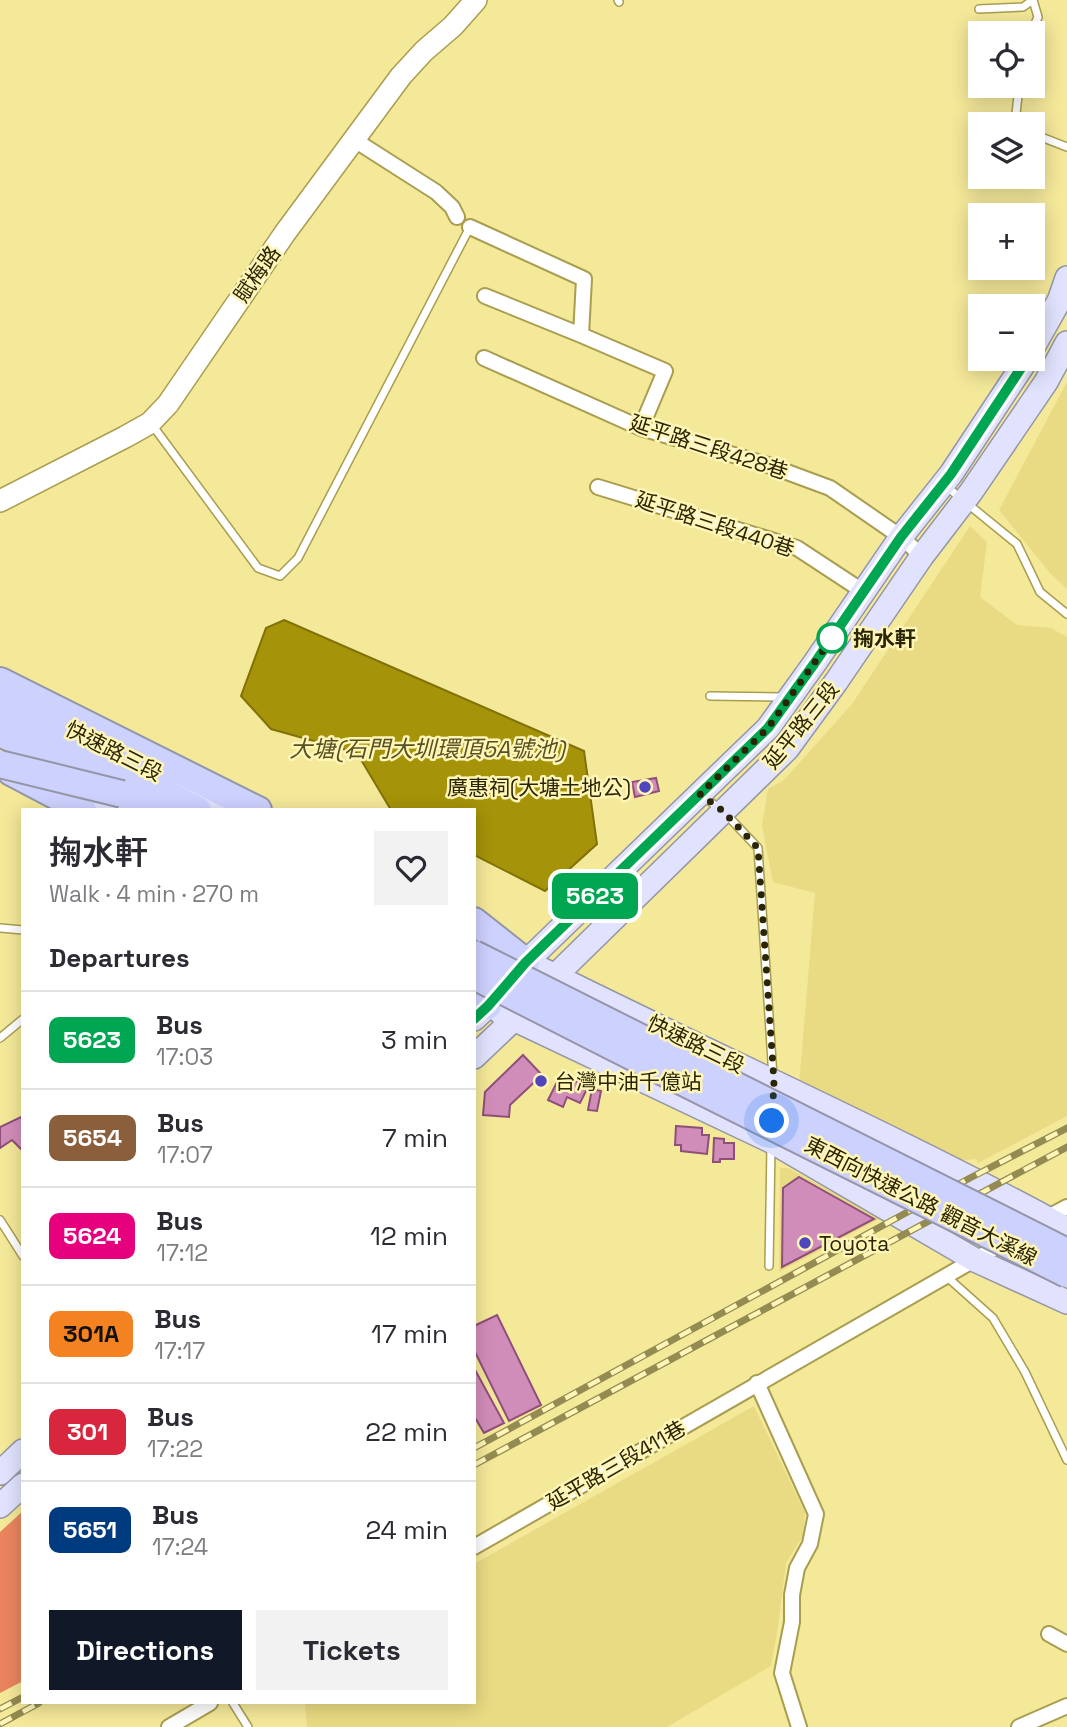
<!DOCTYPE html>
<html lang="en">
<head>
<meta charset="utf-8">
<style>
	body { margin:0; font-family:"Space Grotesk","Noto Sans TC",sans-serif; background:#f2f2f3; color:#2b2b33; height:100vh; display:flex; flex-direction:column; font-size:26px; white-space:nowrap }
	* { box-sizing:border-box; margin:0 }
	p { font-size:23px; color:#7c7c81 }
	.icon { flex:none; width:38px; height:38px; fill:none; stroke:currentColor; stroke-width:2; stroke-linecap:round; stroke-linejoin:round }
	.map { position:relative; flex:1; overflow:hidden }
	.panel { position:absolute; left:21px; top:808px; width:455px; height:896px; display:flex; flex-direction:column; background:#fff; border-radius:0px; box-shadow:0 4px 18px #0003 }
	.panel>* { flex:none }
	.badge { padding:0 14px; border-radius:10px; font-size:24px; line-height:46px }
	.tools { position:absolute; left:968px; top:21px; display:grid; gap:14px }
	.tools a { display:grid; place-items:center; width:77px; height:77px; border-radius:0px; background:#fff; box-shadow:0 4px 18px #0003; font-size:35px }
	.you { position:absolute; width:35px; height:35px; margin:-18px; border:5px solid #fff; border-radius:50%; background:#1a73e8; box-shadow:0 0 0 10px #1a73e833 }
	.map>.badge { position:absolute; translate:-50% -50%; box-shadow:0 0 0 4px #fff }
	h2 { padding:0 28px; font-size:26px; line-height:63px }
	.round { display:grid; place-items:center; flex:none; width:74px; height:74px; border-radius:0px; background:#f2f2f3 }
	.summary { display:flex; align-items:center; justify-content:space-between; height:119px; padding:0 28px }
	h1 { font-size:33px; font-weight:600; line-height:52px }
	.action { display:flex; gap:14px; margin-top:auto; padding:14px 28px }
	.action a { flex:1; height:80px; border-radius:0px; background:#111827; color:#fff; font-size:28px; font-weight:600; line-height:80px; text-align:center }
	.action a+a { background:#f2f2f3; color:#2b2b33 }
	ul { padding:0; list-style:none }
	li { display:flex; align-items:center; gap:21px; height:98px; padding:0 28px; border-top:2px solid #e1e1e2 }
	li div { flex:1 }
	li b { display:block; font-size:26px }
	li em { font-style:normal }
	li .badge { min-width:77px; font-weight:700; text-align:center }
	.map>svg:first-child { display:block }
</style>
</head>
<body>
<div class="map">
<svg width="1067" height="1727" viewBox="0 0 1067 1727">
	<rect width="100%" height="100%" fill="#f4e899"/>
	<path fill="#e9db83" d="M1067,382v207l-17,-16 -51,-63z
		M970,526l17,16 -7,55 37,28 34,3 16,9v479l-89,47 -2,-4 -20,2 -15,-12 -25,-8 -117,-55 16,-193 -42,-11 -11,-56 6,-37 16,-9 68,-76z
		M780,1168h8l93,50 -102,54z
		M754,1406l51,107 -2,23 -17,27 -8,64 -7,39 -104,61h-360l-2,-24h169v-139z"/>
	<path fill="#ea845f" d="M23,1511v170l-23,12v-161z"/>
	<path fill="#a59309" stroke="#807208" stroke-width="2" d="M284,620l300,131 13,93 -52,47 -71,-36v-45h-83l-34,-57 -86,-24 -30,-33 25,-68z"/>
	<path fill="#d18db9" stroke="#8e4f79" stroke-width="2" d="M656,778l3,13 -24,6 -3,-15z
		M523,1055l19,20 -32,30 -1,12 -26,-2 2,-23z
		M561,1074l27,13 -8,16 -13,-6 -4,10 -15,-7z
		M592,1089l9,2 -4,20 -9,-1z
		M23,1116v35l-11,-11 -12,8v-21z
		M676,1126l26,2v7h7l-2,19 -26,-3v-6h-6z
		M714,1138l10,1v4h10v16h-14v3h-7z
		M799,1177l75,42 -92,48 1,-79z
		M497,1315l44,90 -32,16 -33,-67 -2,1v-29z
		M474,1368l30,55 -20,10 -10,-17z"/>
	<g fill="none" stroke-linecap="round" stroke-linejoin="round">
		<g stroke="#a99d4f" stroke-width="10">
			<path id="lane" d="M618,0l1,2
				M979,9l44,-2 10,-7
				M1031,33l7,-16 -5,-17
				M1019,86l-3,28 10,10
				M1032,131l4,4 31,12
				M153,426l105,142 22,8 18,-18 172,-331
				M947,487l70,57 23,48 27,22
				M710,696l73,1
				M701,795l22,16 35,37 15,229
				M0,928l23,2
				M0,1038l23,-19
				M0,1220l23,36
				M769,1266l2,-121
				M946,1276l47,42 32,54 42,88
				M233,1703l15,24"/>
		</g>
		<g stroke="#a99d4f" stroke-width="18">
			<path id="street" d="M353,139l83,53 16,15 5,10
				M470,227l114,52 -3,56
				M485,296l96,39 84,36 -24,57
				M484,358l157,70 127,37 62,23 71,49 21,19
				M598,487l199,61 67,44
				M1043,1220l24,-13
				M757,1383l59,131 -6,30 -13,24 -5,27v27l-10,51 17,54
				M474,1547l533,-306
				M1049,1634l18,10
				M169,1727l41,-24
				M1019,1727l48,-21"/>
		</g>
		<g stroke="#a99d4f" stroke-width="24">
			<path id="secondary" d="M0,501l125,-64 25,-14 18,-19 117,-171 116,-157 23,-25 29,-25 23,-26"/>
		</g>
		<g stroke="#9495a6" stroke-width="26">
			<path id="primary" d="M1032,349l27,-48 8,-23
				M172,781l56,29
				M68,787l45,23
				M543,970c174,87 353,166 524,259
				M501,1013l270,128 204,119 92,42
				M474,1019l14,-13 38,-44 242,-234 46,-64 87,-127 50,-63 76,-115
				M474,1057l40,-38 41,-43 232,-227 49,-67 86,-126 49,-64 75,-110 21,-39
				M0,1473l23,-22
				M0,1506l23,-21"/>
		</g>
		<g stroke="#9495a6" stroke-width="30">
			<path id="highway" d="M0,681l258,129
				M0,707l198,103
				M0,733l154,77
				M11,772l72,38
				M474,921l52,41
				M474,1002l14,4"/>
		</g>
		<use href="#lane" stroke="#fff" stroke-width="7"/>
		<use href="#street" stroke="#fff" stroke-width="14"/>
		<use href="#secondary" stroke="#fff" stroke-width="21"/>
		<use href="#primary" stroke="#e1e3fe" stroke-width="23"/>
		<use href="#highway" stroke="#cdd1fd" stroke-width="26"/>
		<g stroke="#948b52" stroke-width="7">
			<path id="rail" d="M474,1448l496,-270 97,-50
				M474,1465l593,-318
				M0,1709l23,-12
				M0,1724l39,-21"/>
		</g>
		<use href="#rail" stroke="#fef5b6" stroke-width="4.5" stroke-dasharray="13" stroke-linecap="butt"/>
		<g stroke="#9495a6" stroke-width="30" stroke-linecap="butt">
			<path id="highway-bridge" d="M0,764l122,30
				M474,954l593,298
				M474,976l141,72 452,226"/>
		</g>
		<use href="#highway-bridge" stroke="#cdd1fd" stroke-width="26"/>
	</g>
	<g fill="none" stroke-linecap="round" stroke-linejoin="round">
		<g stroke="#fff" stroke-width="16">
			<path id="line" d="M474,1019l14,-13 38,-44 242,-234 46,-64 87,-127 50,-63 76,-115"/>
		</g>
		<use href="#line" stroke="#00a651" stroke-width="10"/>
		<path stroke="#2a2504" stroke-width="7" stroke-dasharray="0 12.6" d="M772,1121l2,-40 -16,-233 -35,-37 -23,-17 68,-66 64,-90"/>
	</g>
	<circle fill="#fff" stroke="#00a651" stroke-width="3.5" cx="832" cy="638" r="14"/>
	<g fill="#4f45bc" stroke="#fef5b6" stroke-width="2.5">
		<circle cx="645" cy="787" r="7"/>
		<circle cx="541" cy="1081" r="7"/>
		<circle cx="805" cy="1243" r="7"/>
	</g>
	<g text-anchor="middle" dominant-baseline="central" stroke-width="5" stroke-linejoin="round" paint-order="stroke">
		<g font-size="21" fill="#2a2504" stroke="#fef5b6">
			<text transform="translate(257 274) rotate(-55)">賦梅路</text>
			<text transform="translate(709 447) rotate(18)">延平路三段428巷</text>
			<text transform="translate(715 524) rotate(18)">延平路三段440巷</text>
			<text transform="translate(801 725) rotate(-51)">延平路三段</text>
			<text transform="translate(114 751) rotate(27)">快速路三段</text>
			<text transform="translate(696 1044) rotate(26)">快速路三段</text>
			<text transform="translate(921 1201) rotate(27)">東西向快速公路 觀音大溪線</text>
			<text transform="translate(616 1465) rotate(-30)">延平路三段411巷</text>
		</g>
		<g font-size="21" font-weight="bold" fill="#2a2504" stroke="#fef5b6" text-anchor="start">
			<text x="853" y="638">掬水軒</text>
		</g>
		<g font-size="21" fill="#2a2504" stroke="#fef5b6" text-anchor="start">
			<text x="631" y="787" text-anchor="end">廣惠祠(大塘土地公)</text>
			<text x="555" y="1081">台灣中油千億站</text>
			<text x="819" y="1243">Toyota</text>
		</g>
		<g font-size="23" font-style="italic" fill="#575021" stroke="#fef5b6">
			<text x="427" y="749">大塘(石門大圳環頂5A號池)</text>
		</g>
	</g>
</svg>
<div class="tools">
<a><svg class="icon" aria-label="locate" viewBox="0 0 24 24"><circle cx="12" cy="12" r="6"/><path d="M12 2v4M12 18v4M2 12h4M18 12h4"/></svg></a>
<a><svg class="icon" aria-label="layers" viewBox="0 0 24 24"><path d="M12 4l9 5-9 5-9-5zM3 14l9 5 9-5"/></svg></a>
<a>+</a>
<a>−</a>
</div>
<div class="you" style="left:772px;top:1121px"></div>
<b class="badge" style="left:595px;top:896px;background:#00a651;color:#fff">5623</b>
<section class="panel">
<div class="summary"><div><h1>掬水軒</h1><p>Walk · 4 min · 270 m</p></div><a class="round"><svg class="icon" aria-label="heart" viewBox="0 0 24 24"><path d="M12 20l-8-8c-3-5 5-10 8-4 3-6 11-1 8 4z"/></svg></a></div>
<h2>Departures</h2>
<ul>
<li><span class="badge" style="background:#00a651;color:#fff">5623</span><div><b>Bus</b><p>17:03</p></div><em>3 min</em></li>
<li><span class="badge" style="background:#8b5e3c;color:#fff">5654</span><div><b>Bus</b><p>17:07</p></div><em>7 min</em></li>
<li><span class="badge" style="background:#e6007e;color:#fff">5624</span><div><b>Bus</b><p>17:12</p></div><em>12 min</em></li>
<li><span class="badge" style="background:#f58220;color:#111">301A</span><div><b>Bus</b><p>17:17</p></div><em>17 min</em></li>
<li><span class="badge" style="background:#d7263d;color:#fff">301</span><div><b>Bus</b><p>17:22</p></div><em>22 min</em></li>
<li><span class="badge" style="background:#003b80;color:#fff">5651</span><div><b>Bus</b><p>17:24</p></div><em>24 min</em></li>
</ul>
<div class="action"><a>Directions</a><a>Tickets</a></div>
</section>
</div>
</body>
</html>
